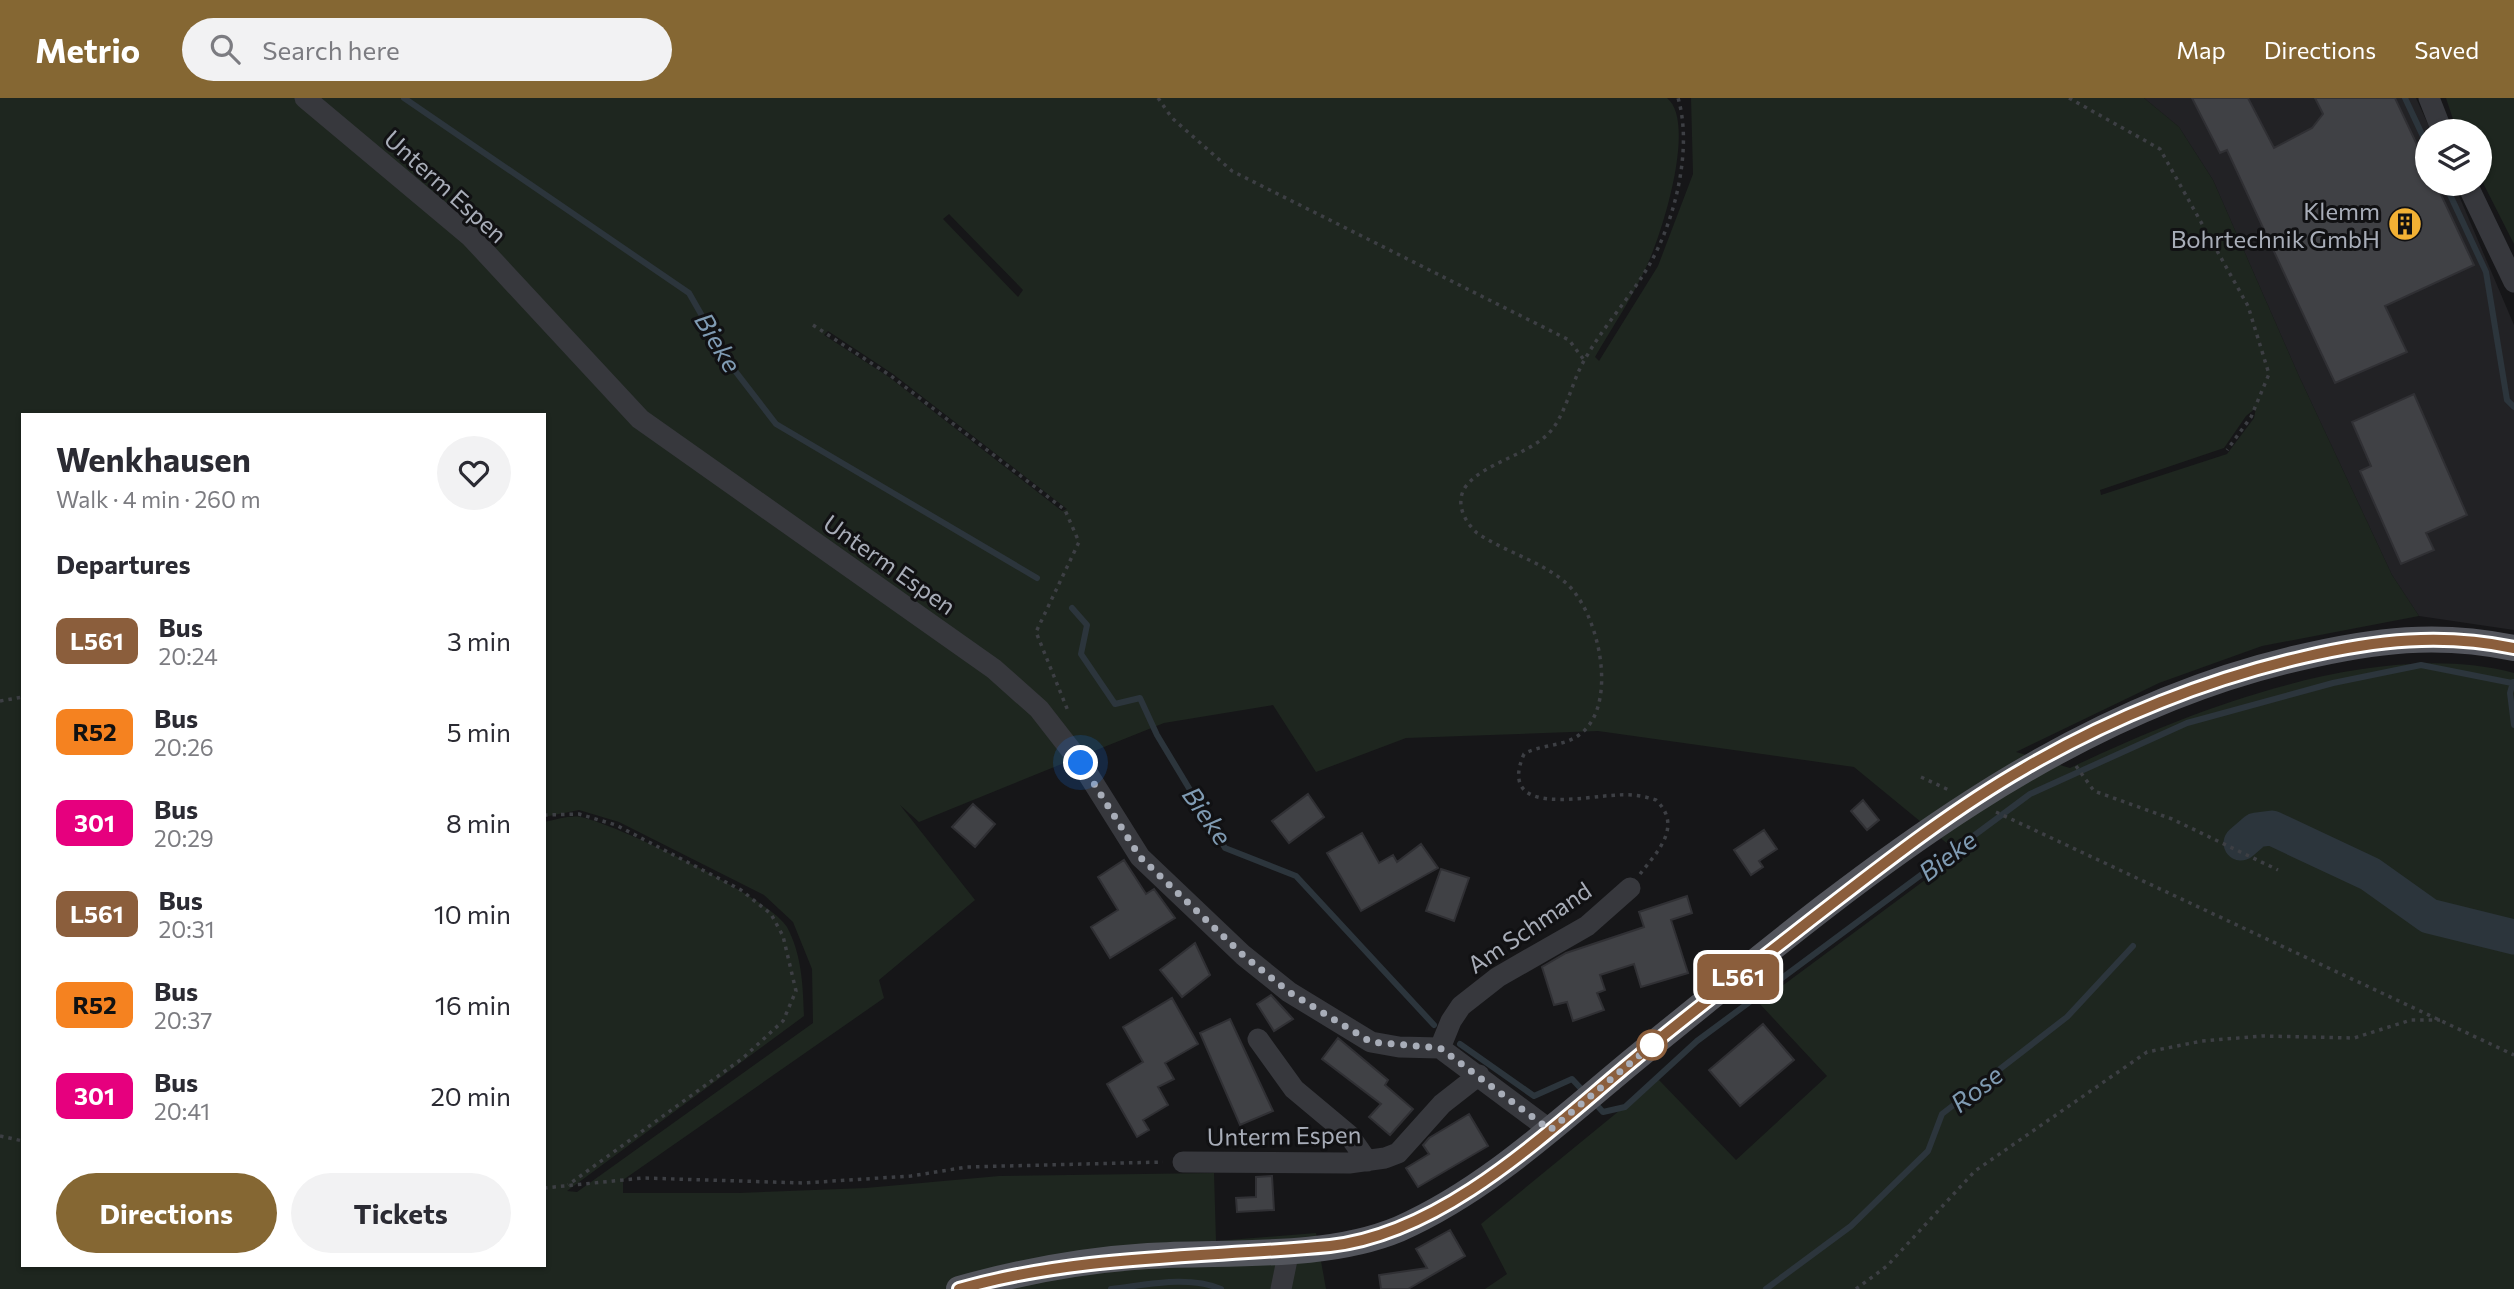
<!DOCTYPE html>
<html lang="en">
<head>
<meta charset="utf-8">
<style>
	body { margin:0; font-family:Commissioner,sans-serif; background:#f2f2f3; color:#2b2b33; height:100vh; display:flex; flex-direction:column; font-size:26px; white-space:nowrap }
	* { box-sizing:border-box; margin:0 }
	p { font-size:23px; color:#7c7c81 }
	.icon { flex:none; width:38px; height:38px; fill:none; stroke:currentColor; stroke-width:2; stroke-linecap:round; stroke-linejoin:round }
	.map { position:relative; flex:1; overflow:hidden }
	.drawer { position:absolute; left:21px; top:315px; width:525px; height:854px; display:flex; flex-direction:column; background:#fff; border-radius:0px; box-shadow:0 2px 5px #0004 }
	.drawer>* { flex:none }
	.badge { padding:0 14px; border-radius:10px; font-size:24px; line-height:46px }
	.buttons { position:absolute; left:2415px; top:21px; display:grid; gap:14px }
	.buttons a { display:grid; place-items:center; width:77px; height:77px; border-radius:50%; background:#fff; box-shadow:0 2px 5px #0004; font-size:35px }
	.you { position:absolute; width:35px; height:35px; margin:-18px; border:5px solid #fff; border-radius:50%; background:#1a73e8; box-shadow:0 0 0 10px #1a73e833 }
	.map>.badge { position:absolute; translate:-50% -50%; box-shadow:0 0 0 4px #fff }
	h2 { padding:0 35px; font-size:26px; line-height:63px }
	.round { display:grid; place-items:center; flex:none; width:74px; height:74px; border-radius:37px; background:#f2f2f3 }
	.headline { display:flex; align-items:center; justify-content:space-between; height:119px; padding:0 35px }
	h1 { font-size:33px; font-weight:700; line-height:52px }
	.action { display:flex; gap:14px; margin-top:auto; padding:14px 35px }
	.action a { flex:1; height:80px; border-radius:42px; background:#856733; color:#fff; font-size:28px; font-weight:700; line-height:80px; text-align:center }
	.action a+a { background:#f2f2f3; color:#2b2b33 }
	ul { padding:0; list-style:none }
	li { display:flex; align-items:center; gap:21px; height:91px; padding:0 35px }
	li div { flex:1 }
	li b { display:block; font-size:26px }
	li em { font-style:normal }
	li .badge { min-width:77px; font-weight:700; text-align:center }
	header { display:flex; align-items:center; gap:42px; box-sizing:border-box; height:98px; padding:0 35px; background:#856733; color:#fff }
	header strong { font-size:33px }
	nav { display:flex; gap:38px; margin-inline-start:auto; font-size:24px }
	.search { width:490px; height:63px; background:#f2f2f3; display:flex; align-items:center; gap:18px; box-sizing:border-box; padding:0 24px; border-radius:38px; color:#7c7c81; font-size:26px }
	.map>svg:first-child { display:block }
</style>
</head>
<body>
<header>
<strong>Metrio</strong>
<div class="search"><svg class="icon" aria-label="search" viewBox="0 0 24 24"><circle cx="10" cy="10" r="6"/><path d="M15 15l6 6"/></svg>Search here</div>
<nav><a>Map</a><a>Directions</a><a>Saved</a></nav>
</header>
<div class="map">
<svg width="2514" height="1191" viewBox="0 0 2514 1191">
	<rect width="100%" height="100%" fill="#161618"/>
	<path fill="#222225" d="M2144,0h272l15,33h-4v53h27l60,141v305l-95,-14 -27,-41 -94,-201 -85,-194 -34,-53z"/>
	<path fill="#1e261f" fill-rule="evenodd" d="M0,0h295l171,142 137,154 441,324 30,41 -155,63 -19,-17 75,95 -96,80 5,18 -261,182v13h116l127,-5 133,-12 215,-3 2,68 100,-8 10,56h-1326zM23,317h521v402l35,-7 40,12 145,73 29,27 19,47 1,54 -236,169 -10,-1 237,-175c-1,-30 -2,-61 -17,-89 -18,-30 -169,-102 -206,-110 -11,-2 -26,3 -37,5v443h-521z
		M309,0h1358c30,24 -5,135 -19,165 -14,32 -35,63 -53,94l4,4 59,-95 35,-92 -2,-76h453l35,29 34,53 85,194 94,201 27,41 -157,30 -103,37 -143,69 54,16c123,-59 308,-131 444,-95v616h-1029l22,-15 -26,-50 177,-145 78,81 91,-84 -68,-73 201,-149 -106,-87 -256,-36 -192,7 -90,34 -43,-67 -109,18 -80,32 -29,-42 -14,-14 -366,-257 -200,-206zM949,116l74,76 -5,7 -75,-78zM828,233l65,43 174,135 -5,2 -173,-134 -65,-42zM2256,310l-2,10 -27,36 -126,41 -1,-5 124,-42 22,-32z
		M2446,0h68v146l-34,-67v-46h-23z"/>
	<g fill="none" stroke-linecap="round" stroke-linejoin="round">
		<path stroke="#2c353c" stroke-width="6" d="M404,0l285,195 40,70 47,61 261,154
			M2405,0l22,47
			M2445,86l41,88 21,128 7,7
			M1072,510l15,17 -6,29 34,50 25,-6 17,37 68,113 71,28 138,149
			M2513,584l-3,11 4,32
			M1460,946l74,52 38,-17 14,15
			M1594,1004l9,10 22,-5 72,-66 333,-247 157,-71 146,-40 88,-18 91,18
			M1111,1191c36,-4 76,-14 110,0
			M1766,1191l85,-63 77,-75 14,-37 125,-97 66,-71"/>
		<path stroke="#2c353c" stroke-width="35" d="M2241,745l15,-13 16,-2 98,46 59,42 85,21"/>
	</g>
	<path fill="#404145" stroke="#303034" stroke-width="2" d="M2192,0h56l26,50 38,-20 11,-14 -8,-16h80l32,68v18h9l38,81 -89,41 22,46 -72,31 -108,-233 -7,3z
		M2414,296l53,121 -41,18 8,17 -33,14 -41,-93 11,-5 -19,-44z
		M1308,696l16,23 -35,26 -17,-22z
		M1863,702l16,20 -12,10 -16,-19z
		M973,706l22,20 -20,23 -23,-20z
		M1764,732l13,19 -18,12 4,6 -12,8 -17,-25z
		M1362,735l17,30 14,-8 4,7 24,-18 17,24 -77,43 -34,-58z
		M1124,762l22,34 8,-5 21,29 -65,40 -19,-31 27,-17 -20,-33z
		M1441,771l28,9 -15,43 -28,-10z
		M1687,798l5,17 -21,7 17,53 -47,14 -7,-23 -34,11 5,15 -8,3 7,17 -31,11 -6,-19 -13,3 -12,-38 24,-14 78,-26 -5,-15z
		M1195,845l15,32 -28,22 -22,-27z
		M1271,897l22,24 -19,12 -17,-27z
		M1172,900l26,46 -33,19 9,16 -16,8 10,18 -25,15 6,10 -12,7 -30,-53 36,-22 -20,-35z
		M1230,921l43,92 -33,14 -40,-92z
		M1763,926l31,36 -54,46 -31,-36z
		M1338,940l50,42 -3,5 28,24 -23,26 -21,-18 12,-13 -59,-45z
		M1469,1016l19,32 -70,41 -12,-19 23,-14 -6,-9 6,-7z
		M1272,1078l2,34 -37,2 -1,-14 20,-1v-20z
		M1450,1132l15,26 -57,33h-27l-2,-14 48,-7 -11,-19z"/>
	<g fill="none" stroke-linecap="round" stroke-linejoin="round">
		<path stroke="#3d3f44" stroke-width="3.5" stroke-dasharray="3.5 5" stroke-linecap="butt" d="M1158,0l14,20 60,53 337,169 15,20
			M2069,0l91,51 88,157 21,68 -18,43 -24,33
			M813,227l78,51 174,134 14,32 -43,90 32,79
			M0,603l23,-4
			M2076,668l18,25 78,28 106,51
			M1921,679l30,14
			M1996,714l518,243
			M544,717l35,-1 37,11 125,65 30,24 12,22 13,55 -13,30 -40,37 -175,127
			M1640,776c18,-23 43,-48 16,-74 -12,-4 -25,-6 -38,-5 -33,1 -122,23 -94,-41 17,-10 39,-7 55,-19 41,-29 20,-123 -13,-152 -25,-22 -61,-31 -89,-50 -12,-11 -23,-30 -11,-47 17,-22 58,-30 81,-51 19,-18 24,-53 38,-76 18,-32 44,-60 63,-92 27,-45 45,-119 30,-169
			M0,1038l23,5
			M544,1090l99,-10 160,5 108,-7 56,-9 196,-5
			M1856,1191l31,-23 88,-95 172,-119 55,-11 60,-5 92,2 57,-18h29"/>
		<path stroke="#37383d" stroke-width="21" d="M305,0l166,139 169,182 354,250 45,40 42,54 59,94 103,98 46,37 82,50 28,5 41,1 110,82
			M2429,0l13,33
			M2467,86l47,98
			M1258,941l36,50 55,46 18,26
			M1440,950l11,-27 10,-15 37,-29 89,-51 43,-38
			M1183,1064l166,1 36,-5 13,-5 44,-49 37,-29
			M1281,1191l8,-39"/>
		<path stroke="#53555c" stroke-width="26" d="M959,1191c61,-17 126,-29 189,-33 79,-5 177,4 251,-27 95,-42 173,-120 253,-184 195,-158 396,-330 646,-387 77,-18 139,-26 216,-10"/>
	</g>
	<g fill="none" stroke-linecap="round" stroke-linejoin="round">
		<g stroke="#fff" stroke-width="16">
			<path id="line" d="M959,1191c123,-35 245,-31 371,-43 116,-13 219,-116 305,-187 56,-47 115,-91 172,-136 70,-54 141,-111 218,-155 86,-50 183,-89 279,-111 72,-17 138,-24 210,-9"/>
		</g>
		<use href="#line" stroke="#8b5e3c" stroke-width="10"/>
		<path stroke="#a8adb8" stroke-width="7" stroke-dasharray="0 12.6" d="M1081,665l59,94 103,98 46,37 82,50 69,6 110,82 102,-85"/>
	</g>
	<defs>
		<g id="building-disc" transform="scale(1.75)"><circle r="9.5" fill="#f2b134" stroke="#111113"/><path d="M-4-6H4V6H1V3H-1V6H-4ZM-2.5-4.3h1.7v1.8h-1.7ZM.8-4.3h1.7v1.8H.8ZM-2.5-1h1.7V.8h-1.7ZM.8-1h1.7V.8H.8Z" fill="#111"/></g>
	</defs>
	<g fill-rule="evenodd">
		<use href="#building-disc" x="2405" y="126"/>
	</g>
	<circle fill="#fff" stroke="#8b5e3c" stroke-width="3.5" cx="1652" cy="947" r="14"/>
	<g text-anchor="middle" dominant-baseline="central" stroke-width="6" stroke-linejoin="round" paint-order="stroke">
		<g font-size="24" fill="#a8adb8" stroke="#111113">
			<text transform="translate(446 88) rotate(42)">Unterm Espen</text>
			<text transform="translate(890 466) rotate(35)">Unterm Espen</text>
			<text transform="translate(1529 829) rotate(-34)">Am Schmand</text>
			<text transform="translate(1284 1037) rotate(-1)">Unterm Espen</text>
		</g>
		<g font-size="24" fill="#a8adb8" stroke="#111113" text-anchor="end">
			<text x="2380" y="112">Klemm<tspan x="2380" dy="28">Bohrtechnik GmbH</tspan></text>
		</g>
		<g font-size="26" font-style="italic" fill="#7f9bb3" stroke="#111113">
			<text transform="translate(719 244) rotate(59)">Bieke</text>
			<text transform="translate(1208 717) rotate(55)">Bieke</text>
			<text transform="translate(1947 757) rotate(-37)">Bieke</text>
			<text transform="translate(1976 990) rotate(-38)">Rose</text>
		</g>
	</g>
</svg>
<div class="buttons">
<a><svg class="icon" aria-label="layers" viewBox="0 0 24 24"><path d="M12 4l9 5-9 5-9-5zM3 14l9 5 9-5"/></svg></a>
</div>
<div class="you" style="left:1081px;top:665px"></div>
<b class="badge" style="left:1738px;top:879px;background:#8b5e3c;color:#fff">L561</b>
<section class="drawer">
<div class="headline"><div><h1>Wenkhausen</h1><p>Walk · 4 min · 260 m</p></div><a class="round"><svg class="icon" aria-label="heart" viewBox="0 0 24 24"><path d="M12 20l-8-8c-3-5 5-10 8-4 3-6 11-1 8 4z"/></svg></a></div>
<h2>Departures</h2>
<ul>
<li><span class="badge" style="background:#8b5e3c;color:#fff">L561</span><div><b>Bus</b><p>20:24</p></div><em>3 min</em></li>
<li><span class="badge" style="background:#f58220;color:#111">R52</span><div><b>Bus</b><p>20:26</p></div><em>5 min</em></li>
<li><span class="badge" style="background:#e6007e;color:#fff">301</span><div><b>Bus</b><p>20:29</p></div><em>8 min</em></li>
<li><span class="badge" style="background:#8b5e3c;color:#fff">L561</span><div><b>Bus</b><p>20:31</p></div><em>10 min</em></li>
<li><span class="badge" style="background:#f58220;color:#111">R52</span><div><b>Bus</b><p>20:37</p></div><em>16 min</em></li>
<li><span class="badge" style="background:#e6007e;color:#fff">301</span><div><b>Bus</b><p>20:41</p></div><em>20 min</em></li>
</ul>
<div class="action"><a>Directions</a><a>Tickets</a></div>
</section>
</div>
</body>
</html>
